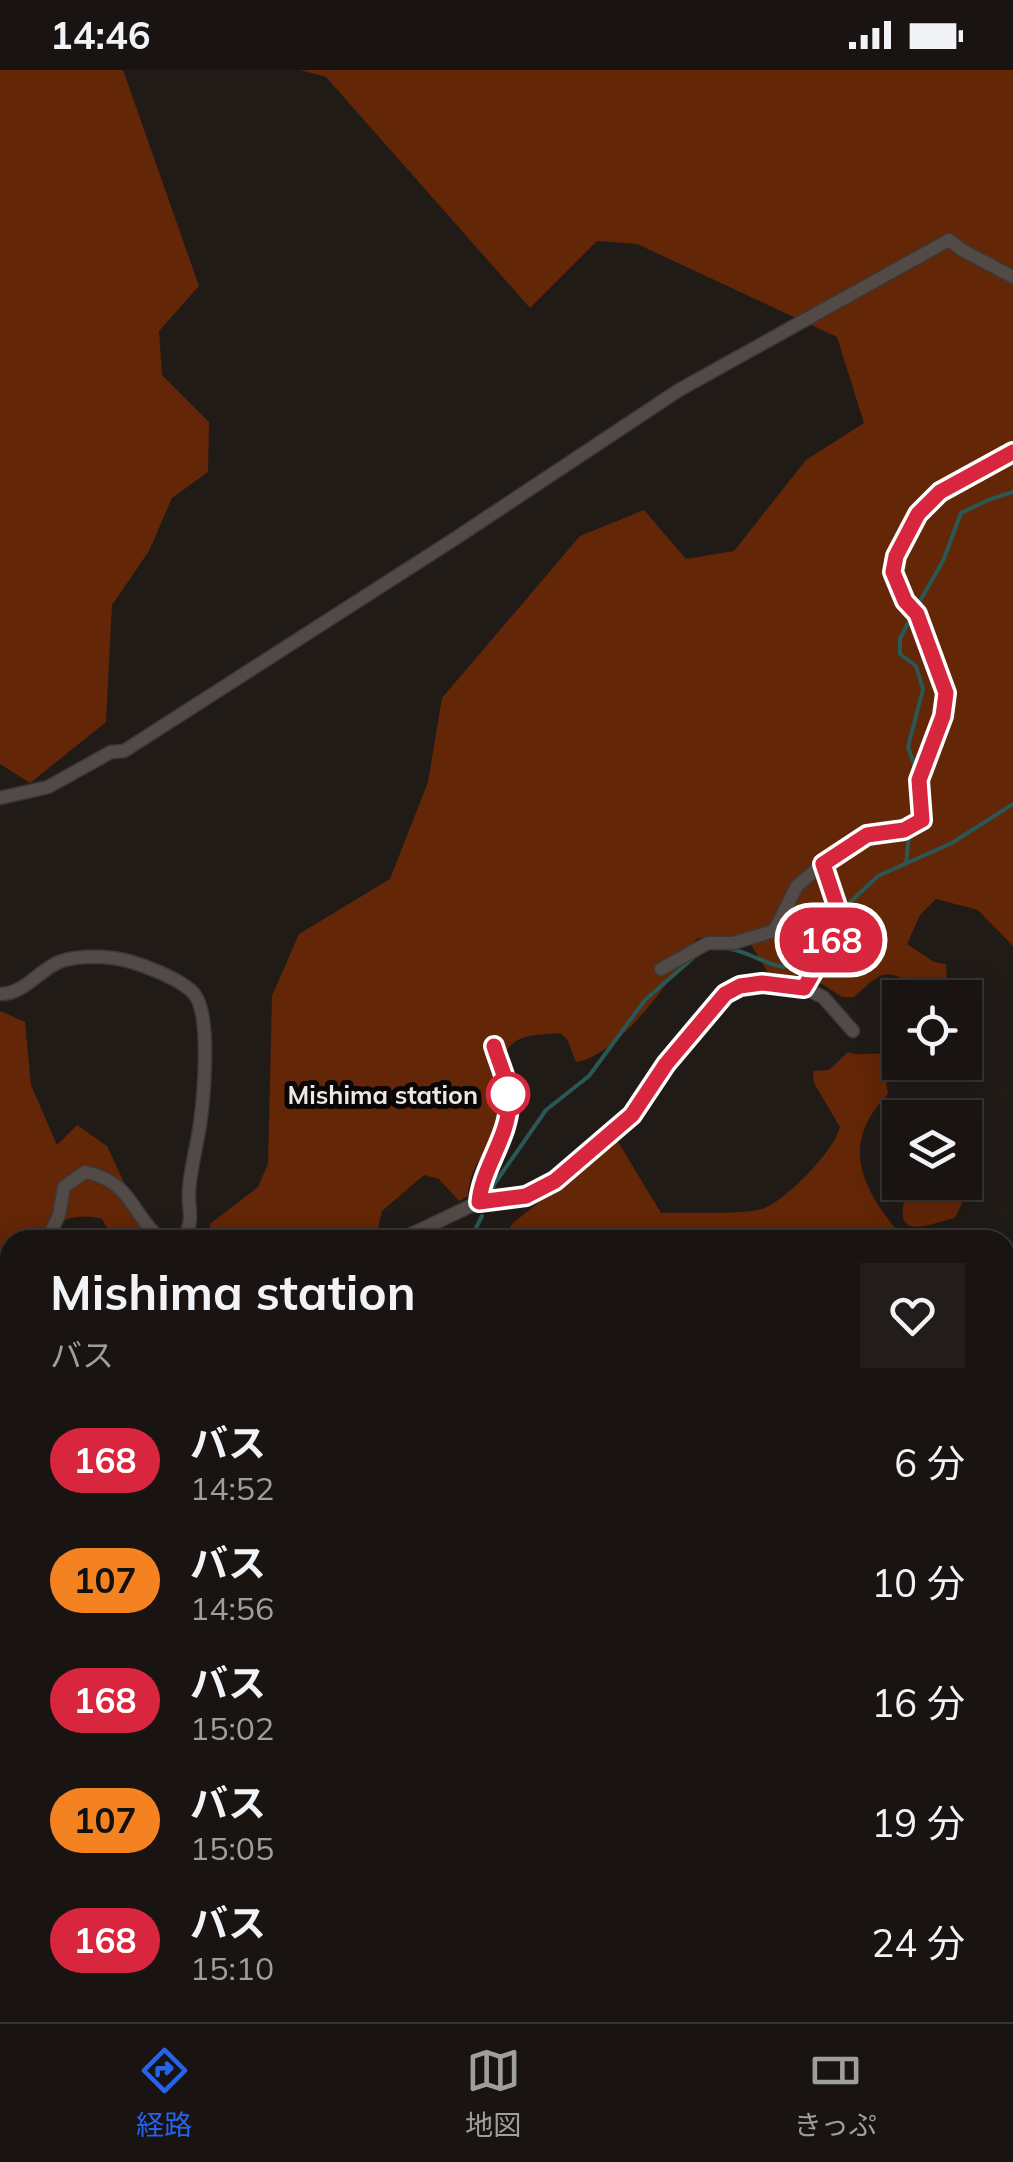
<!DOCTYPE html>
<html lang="ja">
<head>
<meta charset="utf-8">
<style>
	body { margin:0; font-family:Mulish,"Noto Sans JP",sans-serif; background:#221d1b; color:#f1f3f6; height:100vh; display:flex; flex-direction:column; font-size:38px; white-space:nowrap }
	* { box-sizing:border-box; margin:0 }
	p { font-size:32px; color:#9f9e9f }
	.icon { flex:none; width:55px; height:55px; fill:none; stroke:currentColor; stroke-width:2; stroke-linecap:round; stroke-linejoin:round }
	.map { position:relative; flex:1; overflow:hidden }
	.details { position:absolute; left:0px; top:1160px; width:1015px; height:792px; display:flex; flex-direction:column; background:#191412; border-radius:30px 30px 0 0; box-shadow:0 5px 25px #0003,0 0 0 2px #373332 }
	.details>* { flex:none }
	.badge { padding:0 20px; border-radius:32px; font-size:35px; line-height:65px }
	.buttons { position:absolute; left:882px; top:910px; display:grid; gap:20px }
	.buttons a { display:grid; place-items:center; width:100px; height:100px; border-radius:0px; background:#191412; box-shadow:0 5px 25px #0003,0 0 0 2px #373332; font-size:50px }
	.map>.badge { position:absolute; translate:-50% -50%; box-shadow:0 0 0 5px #fff }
	.round { display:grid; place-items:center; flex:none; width:105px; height:105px; border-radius:0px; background:#221d1b }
	.head { display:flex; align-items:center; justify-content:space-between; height:170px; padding:0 50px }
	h1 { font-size:48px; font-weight:700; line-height:75px }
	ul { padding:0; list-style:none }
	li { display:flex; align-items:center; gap:30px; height:120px; padding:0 50px }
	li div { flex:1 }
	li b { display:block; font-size:38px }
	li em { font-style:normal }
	li .badge { min-width:110px; font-weight:700; text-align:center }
	.status { display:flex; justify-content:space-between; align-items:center; height:70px; padding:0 50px; background:#191412; direction:ltr }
	.status svg { height:28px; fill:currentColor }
	.tab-bar { display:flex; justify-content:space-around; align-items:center; height:140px; border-top:2px solid #373332; background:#191412; font-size:28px; color:#9f9e9f }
	.tab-bar a { display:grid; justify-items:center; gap:5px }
	.tab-bar .active { color:#2563eb }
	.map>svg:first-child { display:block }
</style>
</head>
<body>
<div class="status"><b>14:46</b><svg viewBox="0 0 49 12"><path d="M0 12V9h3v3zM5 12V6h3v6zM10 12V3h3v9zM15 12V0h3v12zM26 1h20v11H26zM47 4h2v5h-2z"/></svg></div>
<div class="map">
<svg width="1013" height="1952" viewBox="0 0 1013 1952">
	<rect width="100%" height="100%" fill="#211b18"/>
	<path fill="#632607" d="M0,0h123l76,216 -40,45 3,44 47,47 -1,50 -36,26 -23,53 -37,54 -6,117 -76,61 -30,-19z
		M300,0h713v876l-35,-36 -42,-11 -16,16 -13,29 27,18 12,2 1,17 -25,9c-37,-22 -36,-22 -68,7h-12l-20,-13 -53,-10 -24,-39 -48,3c-22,37 -78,118 -121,124l-9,-23 -7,-6c-38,3 -48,1 -65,38 26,63 -26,78 -27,125l-9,5 -20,-22 -15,-4 -42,36 -7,29h-6l-11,-9 -10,9h-137l-1,-16 48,-37 10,-23 4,-168 27,-62 91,-55 38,-97 14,-84 138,-162 64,-26 42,49 48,-8 72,-91 58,-37 -27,-86 -200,-93 -40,-3 -67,67 -204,-231z
		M0,941l25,11 6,63 26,60 20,-20 30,21 44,94h-37l-12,-21c-23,-7 -52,1 -67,21h-25v241h-10z
		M848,982c13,6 29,-3 42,5l-6,13 4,24c-52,53 -23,99 17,146h-403l11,-17 104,-83 44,73c21,-1 89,2 104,-5 24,-11 69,-57 75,-81l-26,-44 -1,-12 16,-1z
		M966,1090l7,27 -1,9 -9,5 -8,17c-18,3 -61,25 -51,-16l50,-12 1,-7 10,-1z
		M1005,1480l8,8v135l-8,6z
		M0,1534l10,15v166l-10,20z
		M0,1895l4,23 6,4v20l29,1 10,7 17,-8 237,1 -10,9h-293z
		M342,1942h155v4l-5,6h-159z"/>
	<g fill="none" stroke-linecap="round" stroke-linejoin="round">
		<path stroke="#295855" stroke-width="4" d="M917,536l26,-45 18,-48 27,-13 25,-8
			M911,727l4,-30 -7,-20 15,-58 -7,-23 -16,-12v-15l12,-24
			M906,794l3,-30
			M845,837l33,-31 74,-33 61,-39
			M730,879c19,3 34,15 54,18l30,-22 19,-29
			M490,1125l5,-12 51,-73 43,-34 56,-76 48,-42
			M470,1170l12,-24
			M0,1703l10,-4
			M0,1851c8,-20 14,-37 1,-55"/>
		<g stroke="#3c3836" stroke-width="15">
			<path id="minor" d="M0,728l48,-11 63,-35 13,-1 332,-213 223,-148 270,-150 13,10 51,27
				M661,899l47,-26h25l41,-12 23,-45 36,-31 34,-20 38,-6 17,-9 -3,-40 24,-64 3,-23 -29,-80 -12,-12 -12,-28 3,-17 22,-42 21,-23 74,-39
				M804,918l33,-58 1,-21 -15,-45
				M0,924c24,0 38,-23 59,-32 15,-6 38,-6 54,-4 20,2 70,21 82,37 16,22 9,101 5,129 -3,22 -10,45 -11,68 -1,16 5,28 -4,44l-17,4
				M479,1132c3,-35 32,-66 31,-101 -1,-18 -11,-38 -16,-55
				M47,1170l12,-25 5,-28 21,-15c48,10 45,42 77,68
				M399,1170l80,-38 47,-6 29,-15 78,-66 33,-50 59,-71 15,-9 22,-2 42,5 19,9 30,34
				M0,1781l10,-10
				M0,1868l10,-20
				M675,1947h25l20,5
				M170,1952l1,-10
				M296,1952l22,-10
				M582,1952l1,-10"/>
		</g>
		<use href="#minor" stroke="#524a47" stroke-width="12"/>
	</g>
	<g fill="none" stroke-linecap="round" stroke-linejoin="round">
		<g stroke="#fff" stroke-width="22">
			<path id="line" d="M494,976c5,17 15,37 15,55 1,35 -27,66 -30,101l47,-6 29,-15 77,-66 34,-51 59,-70 15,-8 22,-3 42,5 34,-58v-21l-15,-45 44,-29 37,-5 18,-10 -3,-40 24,-64 3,-23 -29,-79 -12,-13 -12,-29 3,-16 22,-42 22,-22 73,-40"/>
		</g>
		<use href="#line" stroke="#d7263d" stroke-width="15"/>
	</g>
	<circle fill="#fff" stroke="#d7263d" stroke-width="5" cx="508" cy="1024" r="20"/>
	<g text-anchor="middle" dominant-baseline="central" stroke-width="10" stroke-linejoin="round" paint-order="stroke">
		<g font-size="25" font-weight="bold" fill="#ece7e5" stroke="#090605" text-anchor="end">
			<text x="478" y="1024">Mishima station</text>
		</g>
	</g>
</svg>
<div class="buttons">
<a><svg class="icon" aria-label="locate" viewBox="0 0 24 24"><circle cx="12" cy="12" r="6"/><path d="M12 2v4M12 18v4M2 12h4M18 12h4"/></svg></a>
<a><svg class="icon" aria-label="layers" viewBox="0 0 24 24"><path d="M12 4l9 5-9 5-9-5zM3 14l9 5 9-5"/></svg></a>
</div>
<b class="badge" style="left:831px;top:870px;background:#d7263d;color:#fff">168</b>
<section class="details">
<div class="head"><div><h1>Mishima station</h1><p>バス</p></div><a class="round"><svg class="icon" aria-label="heart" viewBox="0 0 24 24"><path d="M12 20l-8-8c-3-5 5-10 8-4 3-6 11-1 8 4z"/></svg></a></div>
<ul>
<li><span class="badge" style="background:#d7263d;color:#fff">168</span><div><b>バス</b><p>14:52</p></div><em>6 分</em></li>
<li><span class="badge" style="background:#f58220;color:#111">107</span><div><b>バス</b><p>14:56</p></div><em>10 分</em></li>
<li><span class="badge" style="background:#d7263d;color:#fff">168</span><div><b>バス</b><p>15:02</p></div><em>16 分</em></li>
<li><span class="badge" style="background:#f58220;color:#111">107</span><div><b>バス</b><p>15:05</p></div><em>19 分</em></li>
<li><span class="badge" style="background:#d7263d;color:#fff">168</span><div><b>バス</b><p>15:10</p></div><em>24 分</em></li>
</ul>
</section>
</div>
<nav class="tab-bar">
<a class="active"><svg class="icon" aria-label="directions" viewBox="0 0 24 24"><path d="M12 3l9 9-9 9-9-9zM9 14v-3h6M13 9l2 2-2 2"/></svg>経路</a>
<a><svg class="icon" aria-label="map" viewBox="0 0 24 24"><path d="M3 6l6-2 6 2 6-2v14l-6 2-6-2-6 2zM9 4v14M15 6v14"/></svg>地図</a>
<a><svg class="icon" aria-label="tickets" viewBox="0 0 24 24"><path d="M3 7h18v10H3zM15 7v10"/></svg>きっぷ</a>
</nav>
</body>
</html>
